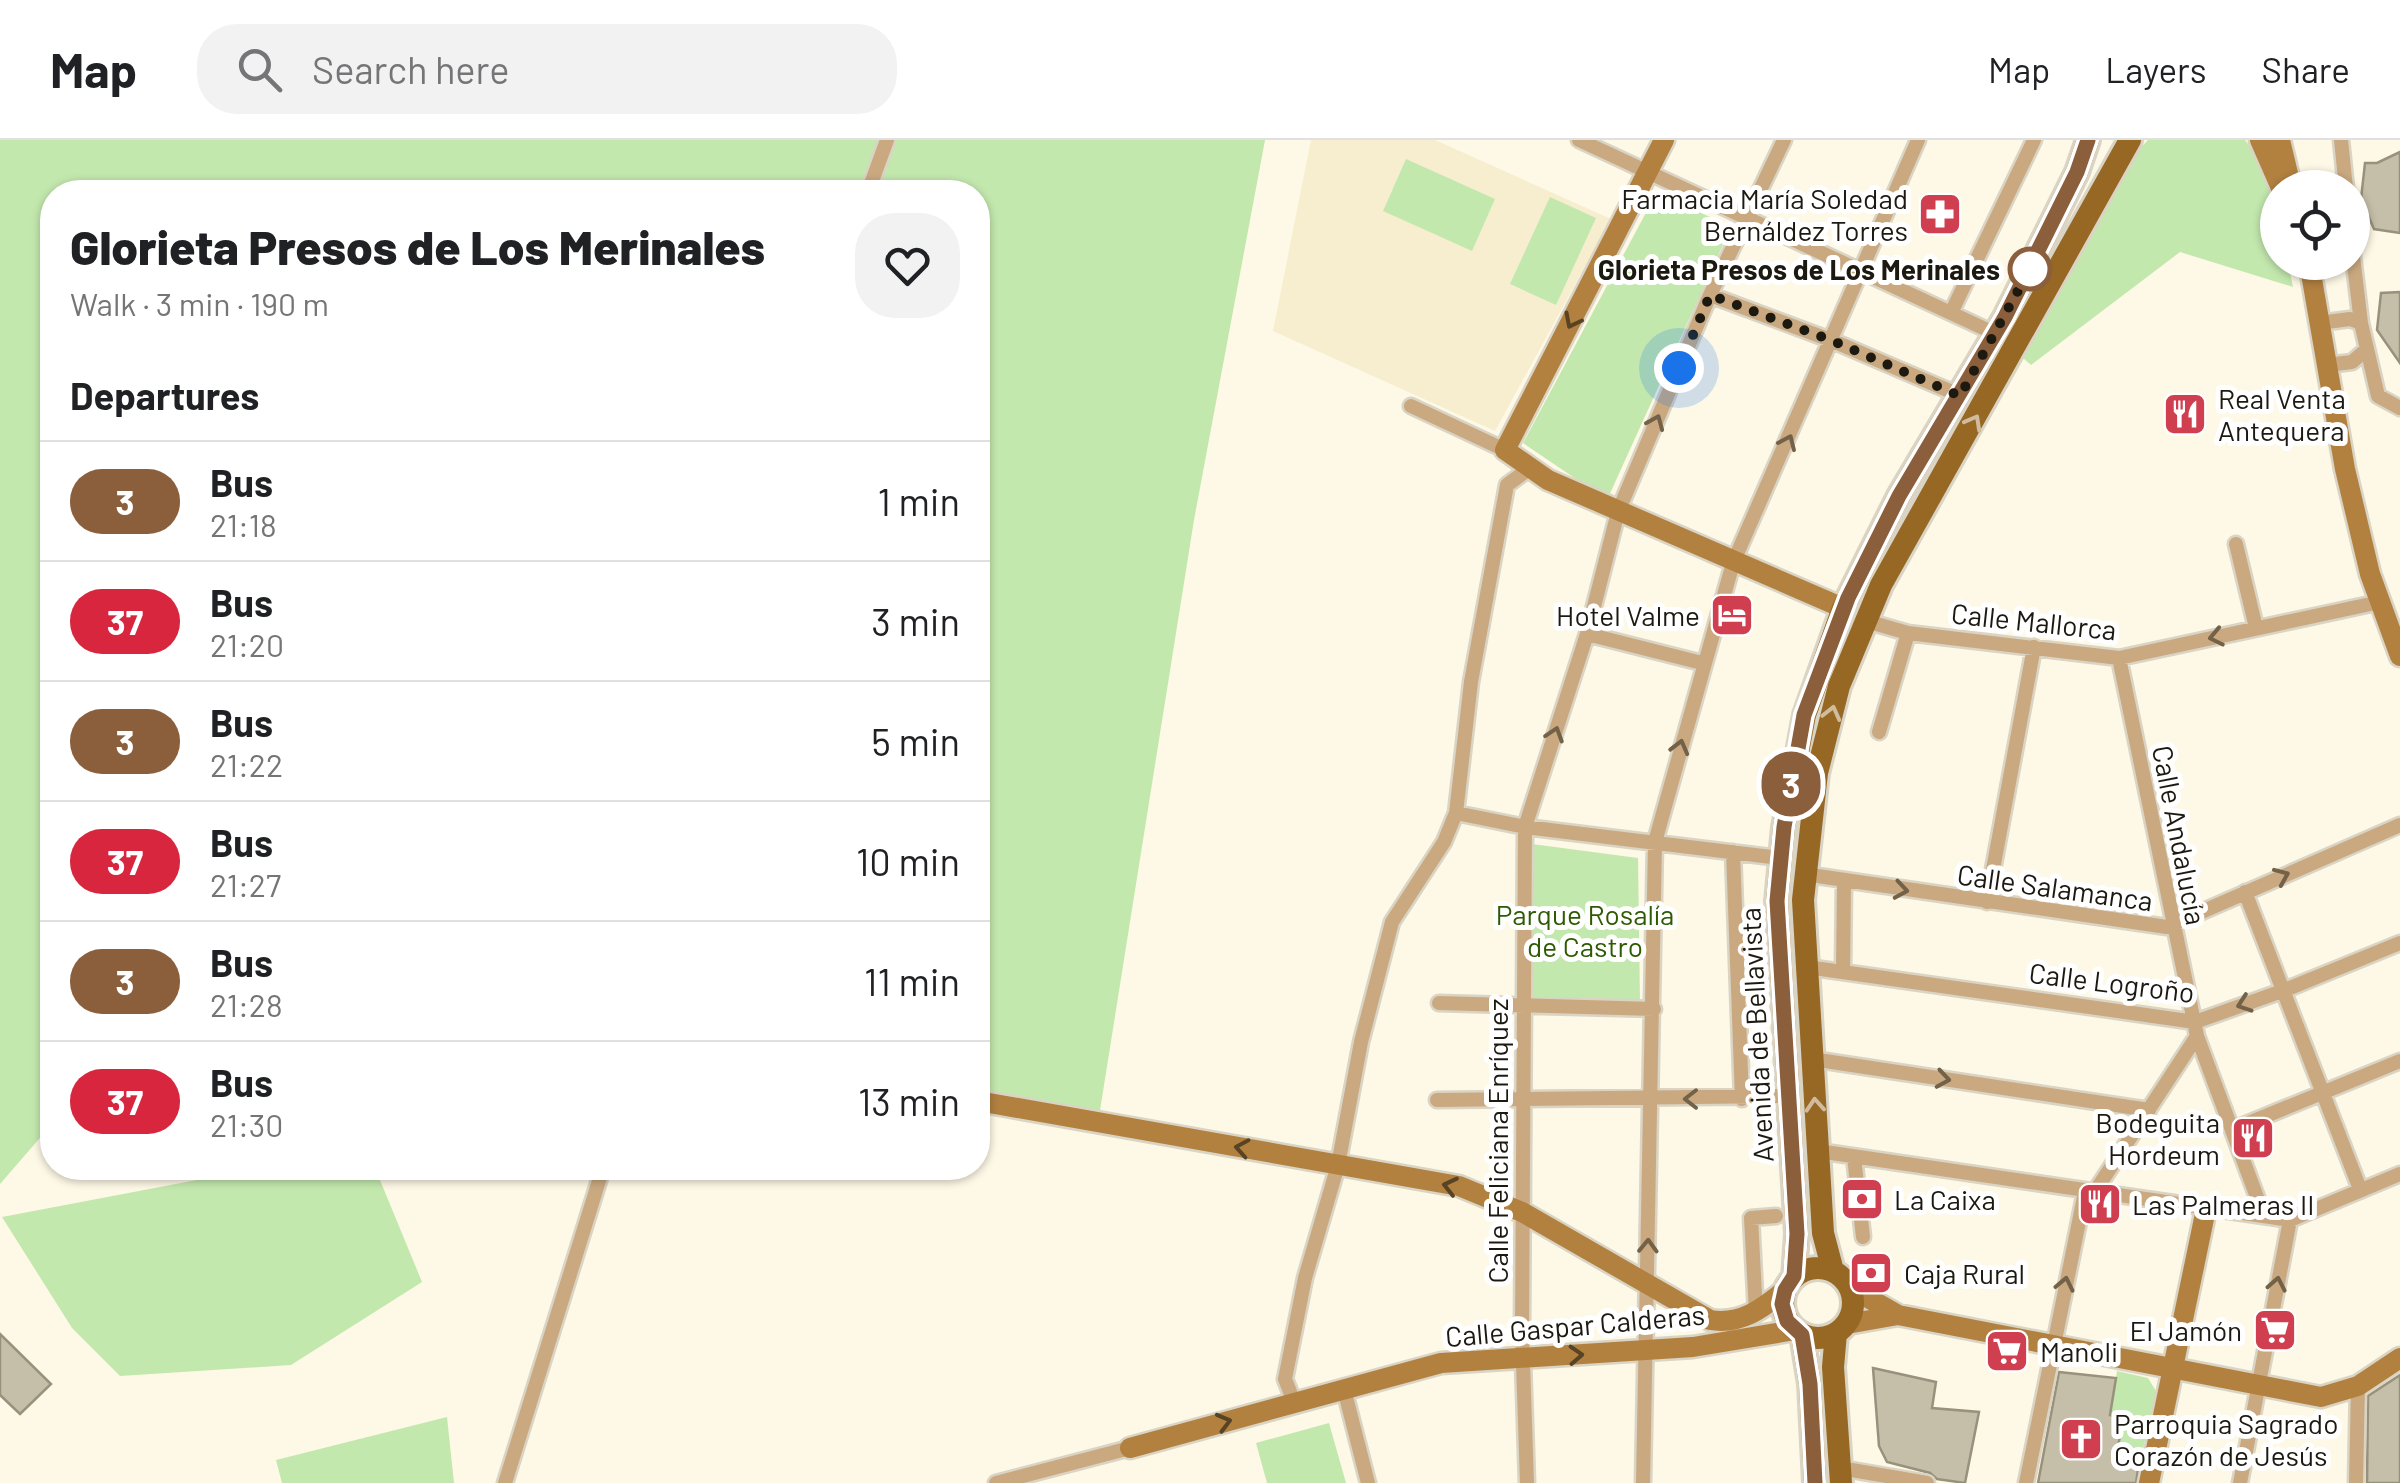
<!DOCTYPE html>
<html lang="en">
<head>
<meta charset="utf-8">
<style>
	body { margin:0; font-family:Barlow,sans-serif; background:#f2f2f2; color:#202124; height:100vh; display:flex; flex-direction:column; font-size:38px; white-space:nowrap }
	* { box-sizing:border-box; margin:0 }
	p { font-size:32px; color:#757577 }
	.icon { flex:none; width:55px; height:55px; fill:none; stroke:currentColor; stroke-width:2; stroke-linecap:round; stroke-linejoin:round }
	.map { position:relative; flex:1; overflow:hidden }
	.sheet { position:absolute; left:40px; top:40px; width:950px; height:1000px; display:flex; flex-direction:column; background:#fff; border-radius:40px; box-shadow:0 2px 8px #0004 }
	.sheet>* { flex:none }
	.badge { padding:0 20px; border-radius:32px; font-size:35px; line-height:65px }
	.buttons { position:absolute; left:2260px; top:30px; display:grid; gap:20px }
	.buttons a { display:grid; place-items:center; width:110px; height:110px; border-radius:50%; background:#fff; box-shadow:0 2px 8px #0004; font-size:50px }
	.you { position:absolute; width:50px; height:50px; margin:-25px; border:8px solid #fff; border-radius:50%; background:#1a73e8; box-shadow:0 0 0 15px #1a73e833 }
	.map>.badge { position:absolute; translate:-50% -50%; box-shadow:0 0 0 5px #fff }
	h2 { padding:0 30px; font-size:38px; line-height:90px }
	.round { display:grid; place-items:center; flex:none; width:105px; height:105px; border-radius:40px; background:#f2f2f2 }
	.head { display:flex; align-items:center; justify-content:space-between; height:170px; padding:0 30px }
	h1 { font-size:48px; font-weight:800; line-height:75px }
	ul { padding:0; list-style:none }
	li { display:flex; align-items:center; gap:30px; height:120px; padding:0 30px; border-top:2px solid #e0e0e0 }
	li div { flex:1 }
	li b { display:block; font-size:38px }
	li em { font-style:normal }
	li .badge { min-width:110px; font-weight:700; text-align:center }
	header { display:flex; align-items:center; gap:60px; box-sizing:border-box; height:140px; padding:0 50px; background:#fff; border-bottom:2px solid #e0e0e0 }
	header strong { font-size:48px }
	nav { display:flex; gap:55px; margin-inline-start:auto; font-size:35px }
	.search { width:700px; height:90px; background:#f2f2f2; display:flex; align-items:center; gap:25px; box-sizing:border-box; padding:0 35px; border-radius:40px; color:#757577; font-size:38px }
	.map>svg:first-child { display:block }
</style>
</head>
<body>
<header>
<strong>Map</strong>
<div class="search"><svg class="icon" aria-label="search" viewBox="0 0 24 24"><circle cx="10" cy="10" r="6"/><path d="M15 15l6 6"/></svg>Search here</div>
<nav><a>Map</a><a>Layers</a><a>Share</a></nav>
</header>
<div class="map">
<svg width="2400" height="1343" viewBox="0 0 2400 1343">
	<rect width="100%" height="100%" fill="#fef8e6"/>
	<path fill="#f7eecf" d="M1311,0h124l176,79 -116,212 -222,-100z"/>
	<path fill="#c3e8ae" d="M0,0h1265l-71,380 -96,603 -120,-22v-909h-926v932l-52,60z
		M2148,0h97c28,35 32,79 33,122l10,1 5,24 -113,-35 -149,113 -8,-7 102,-194z
		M1406,19l89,40 -23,52 -89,-40z
		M1657,52l74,35 -124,273 -84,-57z
		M1550,57l46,21 -40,87 -46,-21z
		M1532,704l106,14 2,144 -111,1z
		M260,1028h115l47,114 -131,83 -171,11 -48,-48 -70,-111z
		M2117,1231l31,7 8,13 -16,72 -25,-4 9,-40 -14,-4z
		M447,1277l7,66h-172l-6,-23z
		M1329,1283l17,60h-79l-11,-40z"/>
	<path fill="#c5bea8" stroke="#98927c" stroke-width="2.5" d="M2400,12v81l-26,-4 -13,-30 4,-36h12z
		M2400,152v71l-23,-33 4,-37z
		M0,1194l51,50 -31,30 -20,-19z
		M1873,1228l63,14 -4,26 47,4 -14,71 -28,-4 -7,-6 -43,-11 -8,-16z
		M2059,1232l57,6 -6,37 14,4 -9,40 24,4 -3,20h-98z
		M2400,1235v108h-33l1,-87z"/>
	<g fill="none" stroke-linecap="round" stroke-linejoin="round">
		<g stroke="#dad4c4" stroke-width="19">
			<path id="street" d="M1579,0l417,194
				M2341,0l5,48
				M868,52l19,-52
				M2352,108l9,75 17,73 22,12
				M1710,155l123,46 126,54
				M1951,173l83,-173
				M2319,183l31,-4 11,4
				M2327,225l25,-3 15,-13
				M1411,266l94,44
				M2236,404l20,84
				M1866,481l42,12 211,25 261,-56
				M1587,494l115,29
				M2119,518l78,378 67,180
				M1879,592l29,-99
				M1456,673l69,14 255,31
				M1733,712l9,247
				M1804,734l363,53 233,-102
				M2245,752l115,297
				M1987,762l47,-255
				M1807,827l388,55 90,-32 115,-47
				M1843,832l1,-91
				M1439,863l215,6
				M1812,919l337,51
				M1437,960l352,-4
				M2234,989l166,-68
				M1818,1011l472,69 110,-46
				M1854,1017l9,80
				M2094,1053l103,-157
				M1756,1173l-5,-95 25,-2
				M1344,1249l24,94
				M1294,1262l-9,-23 20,-101 33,-113 23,-123 31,-120 52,-80 12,-29 15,-131 36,-197 23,-17
				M1840,1328l87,15
				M505,1343l98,-315
				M996,1343l134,-35
				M1527,1343l-5,-151 3,-505 62,-193 31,-122 92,-217 74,-155
				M1643,1343l12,-641 78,-279 185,-423
				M2026,1343l59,-291
				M2240,1343l50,-263
				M2356,1343l2,-97"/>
		</g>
		<g stroke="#dad4c4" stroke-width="25">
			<path id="secondary" d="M1664,0l-159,310 43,30 295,128
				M2260,0l21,48
				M2280,0l11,46
				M2309,122l36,207 25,105 30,82
				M978,961l481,85 63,26 188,108c31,5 52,-11 75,-30
				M1849,1147l49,28 423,82 37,-11 42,-28
				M1847,1184l51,-9
				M1130,1308l311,-85 252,-16 102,-17
				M2149,1343l57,-274"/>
		</g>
		<g stroke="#dad4c4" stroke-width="28">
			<path id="primary" d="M1783 1163a35 35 0 1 1 70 0a35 35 0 1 1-70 0Z
				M1833,1131l-10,-38 -20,-333 14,-127 22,-87 42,-101 249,-445
				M1794,1137l3,-43 -20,-333 7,-74 21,-112 38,-107 56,-112 106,-179 72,-145 11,-32
				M1836,1193l-3,34 8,116
				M1802,1195l8,49 5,99"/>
		</g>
		<use href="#street" stroke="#caa980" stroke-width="14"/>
		<use href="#secondary" stroke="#b28140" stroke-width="20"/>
		<use href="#primary" stroke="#976824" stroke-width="22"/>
	</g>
	<defs><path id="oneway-chevron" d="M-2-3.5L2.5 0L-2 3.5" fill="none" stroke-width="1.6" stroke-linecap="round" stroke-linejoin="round" transform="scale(2.5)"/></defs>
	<g stroke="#584324">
		<use href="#oneway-chevron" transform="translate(1572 181) rotate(117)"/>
		<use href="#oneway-chevron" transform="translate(1242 1008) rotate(-170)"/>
		<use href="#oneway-chevron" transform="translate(1450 1046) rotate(-167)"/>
		<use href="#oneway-chevron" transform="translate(1576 1215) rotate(-3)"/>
		<use href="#oneway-chevron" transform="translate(1224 1282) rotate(-15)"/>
	</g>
	<g stroke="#736148">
		<use href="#oneway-chevron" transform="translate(1656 282) rotate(-67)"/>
		<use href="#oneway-chevron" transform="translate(1788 302) rotate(-66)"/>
		<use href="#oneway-chevron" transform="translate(2216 497) rotate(168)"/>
		<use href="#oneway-chevron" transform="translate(1555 594) rotate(-72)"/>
		<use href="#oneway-chevron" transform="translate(1680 607) rotate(-75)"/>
		<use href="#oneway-chevron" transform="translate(2282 736) rotate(-23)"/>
		<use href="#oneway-chevron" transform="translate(1901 750) rotate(9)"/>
		<use href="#oneway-chevron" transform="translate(2244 864) rotate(161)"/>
		<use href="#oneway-chevron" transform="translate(1943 939) rotate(9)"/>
		<use href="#oneway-chevron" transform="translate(1691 959) rotate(180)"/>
		<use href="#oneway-chevron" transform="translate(1648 1106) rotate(-88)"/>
		<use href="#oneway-chevron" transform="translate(2065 1144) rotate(-78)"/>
		<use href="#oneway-chevron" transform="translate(2277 1144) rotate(-79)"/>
	</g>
	<g stroke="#d0bb9c">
		<use href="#oneway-chevron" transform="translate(1974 282) rotate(-61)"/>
		<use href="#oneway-chevron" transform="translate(1832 573) rotate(-76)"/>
		<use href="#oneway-chevron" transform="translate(1815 965) rotate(-94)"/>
	</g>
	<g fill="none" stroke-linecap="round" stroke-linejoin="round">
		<g stroke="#fff" stroke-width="22">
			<path id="line" d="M1815,1343l-5,-99 -8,-49 -15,-14 -5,-17 3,-14 9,-14 3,-42 -20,-333 7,-74 20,-112 44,-117 51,-102 106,-179 72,-145 11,-32"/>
		</g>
		<use href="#line" stroke="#8b5e3c" stroke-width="15"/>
		<path stroke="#1c1911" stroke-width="10" stroke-dasharray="0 18" d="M1679,228l31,-73 123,46 127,55 70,-127"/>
	</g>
	<defs>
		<g id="pharmacy-square" transform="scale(2.25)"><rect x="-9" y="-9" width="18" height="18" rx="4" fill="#d03f50" stroke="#fff"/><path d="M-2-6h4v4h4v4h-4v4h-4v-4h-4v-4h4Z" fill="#fff"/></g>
		<g id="restaurant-square" transform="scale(2.25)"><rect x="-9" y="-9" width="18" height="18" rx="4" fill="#d03f50" stroke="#fff"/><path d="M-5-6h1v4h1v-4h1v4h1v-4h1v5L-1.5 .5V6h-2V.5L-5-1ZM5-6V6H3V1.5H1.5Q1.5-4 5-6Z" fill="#fff"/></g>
		<g id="hotel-square" transform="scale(2.25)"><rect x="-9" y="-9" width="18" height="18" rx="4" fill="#d03f50" stroke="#fff"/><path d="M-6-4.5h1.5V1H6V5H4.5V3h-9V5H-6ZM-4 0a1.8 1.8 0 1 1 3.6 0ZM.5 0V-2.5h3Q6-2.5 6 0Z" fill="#fff"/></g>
		<g id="bank-square" transform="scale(2.25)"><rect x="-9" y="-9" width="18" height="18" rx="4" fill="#d03f50" stroke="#fff"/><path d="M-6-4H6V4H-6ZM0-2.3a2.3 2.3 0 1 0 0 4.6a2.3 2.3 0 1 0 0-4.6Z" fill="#fff"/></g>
		<g id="supermarket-square" transform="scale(2.25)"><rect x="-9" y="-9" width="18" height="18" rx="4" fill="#d03f50" stroke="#fff"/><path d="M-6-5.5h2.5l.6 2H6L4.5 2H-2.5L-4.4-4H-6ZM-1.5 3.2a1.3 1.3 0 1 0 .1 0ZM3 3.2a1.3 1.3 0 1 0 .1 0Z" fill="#fff"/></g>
		<g id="church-square" transform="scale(2.25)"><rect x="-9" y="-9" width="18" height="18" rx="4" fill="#d03f50" stroke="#fff"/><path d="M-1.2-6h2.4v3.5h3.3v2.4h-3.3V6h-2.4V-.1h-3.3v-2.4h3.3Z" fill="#fff"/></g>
	</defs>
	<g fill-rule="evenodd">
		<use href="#pharmacy-square" x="1940" y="74"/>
		<use href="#restaurant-square" x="2185" y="274"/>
		<use href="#hotel-square" x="1732" y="475"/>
		<use href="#restaurant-square" x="2253" y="998"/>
		<use href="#bank-square" x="1862" y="1059"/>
		<use href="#restaurant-square" x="2100" y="1064"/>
		<use href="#bank-square" x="1871" y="1133"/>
		<use href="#supermarket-square" x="2275" y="1190"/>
		<use href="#supermarket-square" x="2007" y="1211"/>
		<use href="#church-square" x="2081" y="1299"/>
	</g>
	<circle fill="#fff" stroke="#8b5e3c" stroke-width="5" cx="2030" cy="129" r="20"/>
	<g text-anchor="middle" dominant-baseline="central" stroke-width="10" stroke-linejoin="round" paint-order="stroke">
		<g font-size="28" fill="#1c1911" stroke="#fff" text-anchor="start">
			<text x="1908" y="58" text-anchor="end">Farmacia María Soledad<tspan x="1908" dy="32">Bernáldez Torres</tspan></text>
			<text x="2218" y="258">Real Venta<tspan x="2218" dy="32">Antequera</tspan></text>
			<text x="1700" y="475" text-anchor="end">Hotel Valme</text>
			<text x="2220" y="982" text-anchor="end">Bodeguita<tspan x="2220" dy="32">Hordeum</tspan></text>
			<text x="1894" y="1059">La Caixa</text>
			<text x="2132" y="1064">Las Palmeras II</text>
			<text x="1904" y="1133">Caja Rural</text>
			<text x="2242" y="1190" text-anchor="end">El Jamón</text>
			<text x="2040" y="1211">Manoli</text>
			<text x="2114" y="1283">Parroquia Sagrado<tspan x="2114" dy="32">Corazón de Jesús</tspan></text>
		</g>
		<g font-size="28" font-weight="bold" fill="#1c1911" stroke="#fff" text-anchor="end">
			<text x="2000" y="129">Glorieta Presos de Los Merinales</text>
		</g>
		<g font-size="28" fill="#1c1911" stroke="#fff">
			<text transform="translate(2034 481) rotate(6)">Calle Mallorca</text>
			<text transform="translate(2180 695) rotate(79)">Calle Andalucía</text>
			<text transform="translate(2055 747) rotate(8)">Calle Salamanca</text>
			<text transform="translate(2112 842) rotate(7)">Calle Logroño</text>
			<text transform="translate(1756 895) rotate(-93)">Avenida de Bellavista</text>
			<text transform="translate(1497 1001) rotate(-90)">Calle Feliciana Enríquez</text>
			<text transform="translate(1575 1185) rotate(-5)">Calle Gaspar Calderas</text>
		</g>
		<g font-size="28" fill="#2e5a01" stroke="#fff">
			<text x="1585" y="774">Parque Rosalía<tspan x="1585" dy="32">de Castro</tspan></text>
		</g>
	</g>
</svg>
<div class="buttons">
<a><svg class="icon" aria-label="locate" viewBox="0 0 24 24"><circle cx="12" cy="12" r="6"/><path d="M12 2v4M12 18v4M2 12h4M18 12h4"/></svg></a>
</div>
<div class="you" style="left:1679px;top:228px"></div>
<b class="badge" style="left:1791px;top:644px;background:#8b5e3c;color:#fff">3</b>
<section class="sheet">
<div class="head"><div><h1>Glorieta Presos de Los Merinales</h1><p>Walk · 3 min · 190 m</p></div><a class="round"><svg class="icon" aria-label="heart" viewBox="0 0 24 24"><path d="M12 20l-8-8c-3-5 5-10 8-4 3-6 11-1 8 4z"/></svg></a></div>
<h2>Departures</h2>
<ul>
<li><span class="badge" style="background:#8b5e3c;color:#fff">3</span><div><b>Bus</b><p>21:18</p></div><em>1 min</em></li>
<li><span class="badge" style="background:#d7263d;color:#fff">37</span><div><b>Bus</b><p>21:20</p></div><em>3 min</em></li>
<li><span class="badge" style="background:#8b5e3c;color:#fff">3</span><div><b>Bus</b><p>21:22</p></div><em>5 min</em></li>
<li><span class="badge" style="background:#d7263d;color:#fff">37</span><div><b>Bus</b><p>21:27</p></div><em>10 min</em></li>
<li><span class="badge" style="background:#8b5e3c;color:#fff">3</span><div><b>Bus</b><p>21:28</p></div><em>11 min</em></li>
<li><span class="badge" style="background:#d7263d;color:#fff">37</span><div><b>Bus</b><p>21:30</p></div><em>13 min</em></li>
</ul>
</section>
</div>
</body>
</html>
